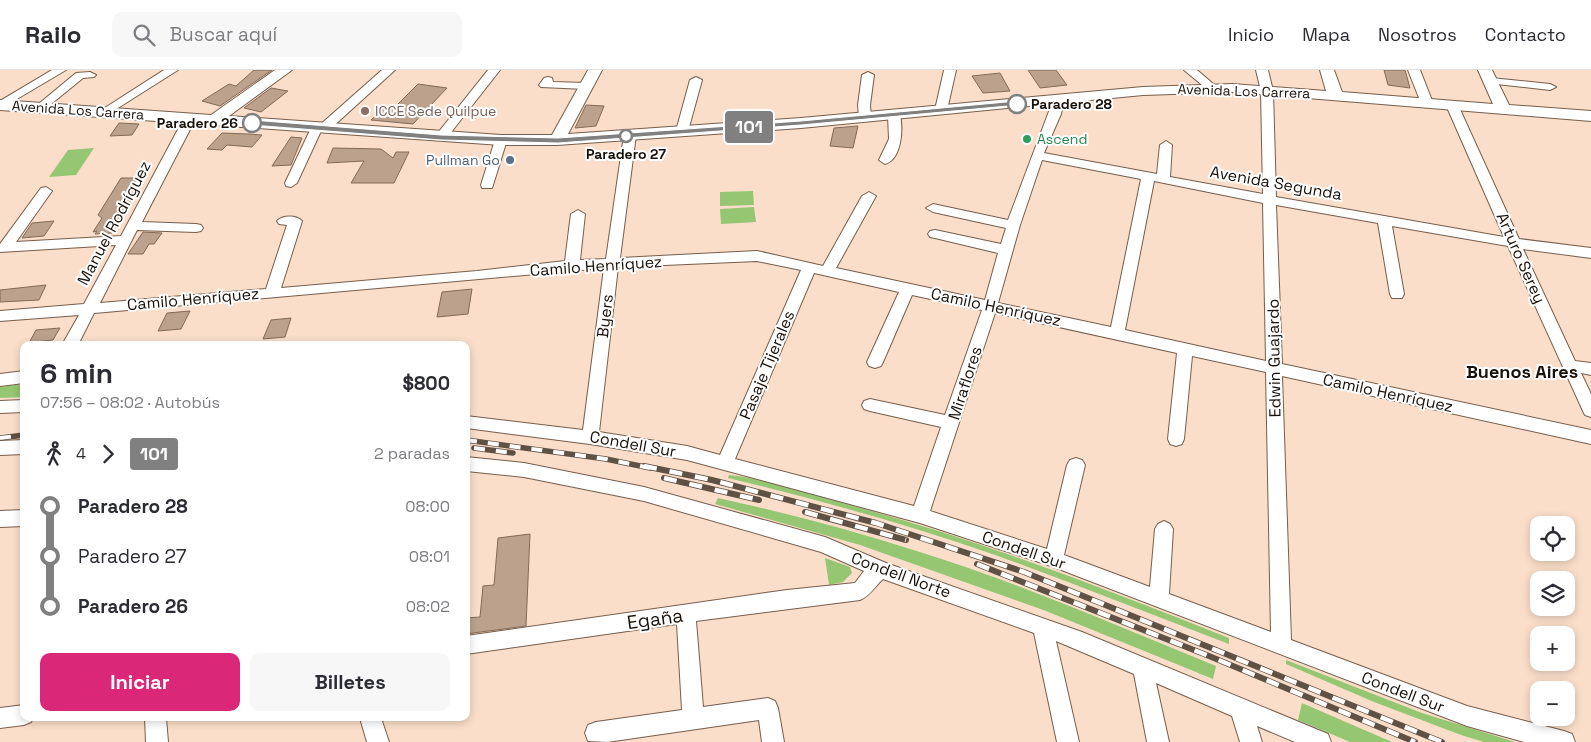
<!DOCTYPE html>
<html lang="es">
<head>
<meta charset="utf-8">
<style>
	body { margin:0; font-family:"Space Grotesk",sans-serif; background:#f7f7f7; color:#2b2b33; height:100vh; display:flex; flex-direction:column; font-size:19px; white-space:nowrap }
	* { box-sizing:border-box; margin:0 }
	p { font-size:16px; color:#7c7c81 }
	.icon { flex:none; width:28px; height:28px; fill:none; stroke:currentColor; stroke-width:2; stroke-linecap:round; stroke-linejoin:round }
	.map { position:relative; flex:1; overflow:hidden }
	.drawer { position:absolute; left:20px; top:271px; width:450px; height:380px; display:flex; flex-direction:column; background:#fff; border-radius:10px; box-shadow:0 2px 8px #0003 }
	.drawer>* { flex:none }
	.badge { padding:0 10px; border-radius:4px; font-size:18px; line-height:32px }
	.buttons { position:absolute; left:1530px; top:446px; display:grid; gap:10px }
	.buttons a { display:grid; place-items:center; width:45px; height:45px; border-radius:10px; background:#fff; box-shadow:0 2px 8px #0003; font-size:25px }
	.map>.badge { position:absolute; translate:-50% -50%; box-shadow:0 0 0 2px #fff }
	.legs { display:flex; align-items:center; gap:8px; height:55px; padding:0 20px; font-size:16px }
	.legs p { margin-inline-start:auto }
	.summary { display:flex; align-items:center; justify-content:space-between; height:85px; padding:0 20px }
	h1 { font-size:28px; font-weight:600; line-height:38px }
	.primary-button { display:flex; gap:10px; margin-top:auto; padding:10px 20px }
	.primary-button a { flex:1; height:58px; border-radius:10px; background:#db2777; color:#fff; font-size:20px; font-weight:600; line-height:58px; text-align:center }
	.primary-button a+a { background:#f7f7f7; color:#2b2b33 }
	ul { padding:0 20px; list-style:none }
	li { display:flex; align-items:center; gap:18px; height:50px; font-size:19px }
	li i { display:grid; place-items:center; width:8px; height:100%; margin:0 6px; background:currentColor }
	li i::after { content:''; width:12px; height:12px; margin:-6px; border:4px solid; border-radius:50%; background:#fff }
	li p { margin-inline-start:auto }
	li:first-child i { background:linear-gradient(#0000 50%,currentColor 0) }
	li:last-child i { background:linear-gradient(currentColor 50%,#0000 0) }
	header { display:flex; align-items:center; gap:30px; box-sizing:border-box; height:70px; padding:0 25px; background:#fff; border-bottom:1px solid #e1e1e2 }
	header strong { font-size:24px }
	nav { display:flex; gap:28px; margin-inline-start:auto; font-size:18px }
	.search { width:350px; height:45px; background:#f7f7f7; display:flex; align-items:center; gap:12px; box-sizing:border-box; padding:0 18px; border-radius:10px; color:#7c7c81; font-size:19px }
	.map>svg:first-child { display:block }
</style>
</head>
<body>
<header>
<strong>Railo</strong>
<div class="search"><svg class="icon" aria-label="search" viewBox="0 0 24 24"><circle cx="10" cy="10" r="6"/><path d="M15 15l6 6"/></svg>Buscar aquí</div>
<nav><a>Inicio</a><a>Mapa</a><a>Nosotros</a><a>Contacto</a></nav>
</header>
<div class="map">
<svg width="1591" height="672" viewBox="0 0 1591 672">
	<rect width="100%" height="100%" fill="#fadec9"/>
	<path fill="#95c672" d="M94,78l-18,27 -27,2 19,-27z
		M753,121l1,14 -34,1v-14z
		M754,137l2,15 -35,2 -1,-15z
		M24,314v13l-24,1v-11z
		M729,405c40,4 86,20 125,31 128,35 252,83 375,132v6c-77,-29 -154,-60 -231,-88 -88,-31 -179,-56 -270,-78z
		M718,428c69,15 137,33 205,55 99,31 196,74 293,113l-3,13 -167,-68 -186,-66 -145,-41z
		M825,488l25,9 2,6 -9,9 -14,3z
		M1286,590l136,53 93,29h-31l-23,-7 -87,-33 -88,-38z
		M1302,633l90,39h-42l-52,-22z"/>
	<path fill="#bca28d" stroke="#836a57" d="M254,0h18l-52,36 -18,-5 27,-17 7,2z
		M1028,0h28l11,15 -27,3z
		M1384,0h21l5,18 -22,-3z
		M1000,3l10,18 -27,2 -11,-17z
		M418,14l29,4 -34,36 -42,-4 14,-13 9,1z
		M271,18l17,3 -27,21 -17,-4z
		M586,35l18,1 -8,20 -21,2z
		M119,53l20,1 -7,11 -22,1z
		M858,56l-5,22 -23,-2 4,-18z
		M222,63l26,1 14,1 -10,12 -25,-2 -5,5 -15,-1z
		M291,67l11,1 -11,27 -19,1z
		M333,78l48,1 12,9 3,-6h13l-15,31h-43l13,-22 -37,2z
		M121,108h17l-12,15 10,-1 -24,41 -17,1 2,-3 -4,1 9,-14 -4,-3z
		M54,151l-10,15 -22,2 10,-15z
		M143,162l19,1 -8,11h-5l-6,10h-15z
		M46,215l-7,15 -39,2v-12z
		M472,219l-4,25 -31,3 5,-25z
		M190,241l-9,18 -23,2 9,-18z
		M291,248l-6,19 -22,2 8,-19z
		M60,258l-7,12 -24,3 7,-13z
		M530,464l-4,92 -60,8v-16l14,-1 3,-31 11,-1 4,-47z"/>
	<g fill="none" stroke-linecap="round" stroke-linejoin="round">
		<g stroke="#765e4b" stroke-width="2">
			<path id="minor" d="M52,0h14l-66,39v-8z
				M164,0h14l-68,43h-8l-2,-2z
				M382,0h13l-67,61h-7l-24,52 -6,4 -5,-1 -1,-3 28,-59h8z
				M488,0h12l-55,70h-8l-2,-3 2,-3z
				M944,0h12l-9,40 -6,4 -6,-4z
				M1184,0h13l21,18 -2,2h-8z
				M1256,0h12l5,21 3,106 228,40 -58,-132 6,-3 6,3 61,134 72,9v10l-68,-9 52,112 16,2v12l-10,-2 10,21v23l-6,-2 -2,-4 -75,-165 -116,-20 12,68 -2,4h-10l-2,-4 -12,-71 -102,-18 6,159 309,66v14l-309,-68 9,264 176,66 97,25 8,3 3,8h-51l-57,-16 -416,-160 -131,-43 -233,-63 -97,-16 -124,-16v-12l117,14 21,-162 -510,45 -16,32h-16l17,-30 -79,6v-10l84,-7 32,-59 -116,7v-8l41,-56 5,-1 6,4 -36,51 105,-6 63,-118 6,-4 6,4 -54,104 54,2 5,1 2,3 -2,3 -5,1 -59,-2 -37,73 166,-14 21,-64 -8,-1 -2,-3c5,-6 20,-6 25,0l-21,67 196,-17 88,-10 6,-47 7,-4 7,4 -5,46 26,-1 18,-124 6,-4 6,4 -16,123 137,-7 66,15 39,-70 7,-4 7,4 -40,72 149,32 13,-47 -63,-15 -5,-1 -2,-3 2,-3 5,-1 66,14 5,-16 -73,-16 -7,-4 7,-4 75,16 46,-122 4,-1 6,3 -3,14 -17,39 113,21 3,-29 6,-4 6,4 -2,32 93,17 -2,-103zM1042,90l99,19 -30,148 -113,-24 22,-78zM1154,111l109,22 3,158 -141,-31zM757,191l44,9 -81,185 -33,-9 -88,-14 19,-165zM814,203l85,19 -32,70 2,4 6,2 6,-2 2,-4 29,-67 70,15 -37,105 -75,-16 -6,2 -2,4 2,4 6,2 71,16 -27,79 -179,-47zM995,243l182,40 -9,86 2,5 6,2 6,-2 2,-5 8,-83 74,16 5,260 -102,-38 4,-65 -3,-5 -6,-3 -6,3 -3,5 -5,58 -86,-32 21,-90 -3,-5 -6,-2 -6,2 -3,5 -20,84 -117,-38z
				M1408,0h12l13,33 -2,2 -4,1 -6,-3z
				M90,2l6,3 -2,2 -11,1 -38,31 -4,1 -6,-3 41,-34z
				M868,2l6,3 -4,30 1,12 -6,4 -6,-4 -1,-12 4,-30z
				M548,7l4,1 1,4 33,1 6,3 -6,3 -45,-2 -2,-2 5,-7z
				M696,7l6,3 -14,51 -2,3h-8l-2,-3 14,-51z
				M1491,8l59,6 6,3 -6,3 -63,-7 -2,-2z
				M894,41l6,4c3,14 2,44 -15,49l-6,-4 10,-21 -1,-24z
				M501,66l6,4 -14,45 -1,3h-10l-1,-3 14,-45z
				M24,301v12l-24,3v-12z
				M24,330v12l-24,1v-12z
				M24,370v14l-24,1v-14z
				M466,387l58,6 120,24 181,50 61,26 196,69 246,102 3,8h-36l-38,-16 5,16h-22l-8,-26 -76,-33 13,59h-22l-13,-68 -78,-33 23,101h-22l-23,-109 -151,-54c-8,7 -13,17 -23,21l-164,21 7,86 65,-9 7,3 3,7 6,34h-22l-3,-22 -152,22 -19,-1 -3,-8 3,-8 8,-3 86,-12 -5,-86 -211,30v-18l321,-46 68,-7 9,-12 -43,-19 -177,-51 -120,-24 -58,-6z
				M24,440v16l-24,1v-16z
				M24,635v13h9l-2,4 -7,3 -24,3v-20z
				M145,648h21l2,24h-22z
				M360,648h21l8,24h-22z"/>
		</g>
		<g stroke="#765e4b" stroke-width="2">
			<path id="major" d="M275,0h17l-63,46 272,19h51l36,-65h14l-34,64 233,-16 342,-31 89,-3 94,7 -6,-21h14l8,22 151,12 -15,-34h14l17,35 82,6v10l-359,-29 -89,3 -342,33 -244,17h-56l-501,-35v-10l211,15z"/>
		</g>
		<use href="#minor" fill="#fff" fill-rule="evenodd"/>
		<use href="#major" fill="#fff" fill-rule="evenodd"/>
		<g stroke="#605145" stroke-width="5.5">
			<path id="rail-far1" d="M0,368l24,-3
				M466,370l140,19 44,9
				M474,378l39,5"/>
		</g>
		<g stroke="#605145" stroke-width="6">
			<path id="rail" d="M644,396l68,14 164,43 148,49 418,170
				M664,408l95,22
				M805,442l101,28
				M977,494l232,92 206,86"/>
		</g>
		<use href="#rail-far1" stroke="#fff" stroke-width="4" stroke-dasharray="11" stroke-linecap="butt"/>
		<use href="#rail" stroke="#fff" stroke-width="4.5" stroke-dasharray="13" stroke-linecap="butt"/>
	</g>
	<path fill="#808080" stroke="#fff" d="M1017,31l3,3 -1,1 -218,20 -243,18 -117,-3 -189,-15 -4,-2 4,-3 189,15 117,3 243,-17z"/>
	<g fill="#fff" stroke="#808080" stroke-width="2.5">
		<circle cx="1017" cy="34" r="9"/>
		<circle cx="252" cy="53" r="9"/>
		<circle cx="626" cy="66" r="6"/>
	</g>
	<circle fill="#8d6e63" stroke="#fff" stroke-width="2" cx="365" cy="41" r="5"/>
	<circle fill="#2e9e5b" stroke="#fff" stroke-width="2" cx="1027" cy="69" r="5"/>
	<circle fill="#5c6f8a" stroke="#fff" stroke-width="2" cx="510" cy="90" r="5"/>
	<g text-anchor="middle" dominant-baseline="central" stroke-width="4" stroke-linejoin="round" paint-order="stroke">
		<g font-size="14" fill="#191008" stroke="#fff">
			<text transform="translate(1244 21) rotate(2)">Avenida Los Carrera</text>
			<text transform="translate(78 40) rotate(4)">Avenida Los Carrera</text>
		</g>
		<g font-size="14" font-weight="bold" fill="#191008" stroke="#fff" text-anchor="start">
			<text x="1031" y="34">Paradero 28</text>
			<text x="238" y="53" text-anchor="end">Paradero 26</text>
			<text x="626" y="84" text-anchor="middle">Paradero 27</text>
		</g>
		<g font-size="14" fill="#785e54" stroke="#fff" text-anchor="start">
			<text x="375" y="41">ICCE Sede Quilpue</text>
		</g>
		<g font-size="14" fill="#27864d" stroke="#fff" text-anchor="start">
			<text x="1037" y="69">Ascend</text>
		</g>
		<g font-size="14" fill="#4e5e75" stroke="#fff" text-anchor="end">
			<text x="500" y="90">Pullman Go</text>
		</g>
		<g font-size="16" fill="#191008" stroke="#fff">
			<text transform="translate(1276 113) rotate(10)">Avenida Segunda</text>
			<text transform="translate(114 153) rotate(-62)">Manuel Rodríguez</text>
			<text transform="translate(1521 188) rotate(66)">Arturo Serey</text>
			<text transform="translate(596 196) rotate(-4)">Camilo Henríquez</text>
			<text transform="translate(193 229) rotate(-5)">Camilo Henríquez</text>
			<text transform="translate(996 237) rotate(12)">Camilo Henríquez</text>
			<text transform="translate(605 246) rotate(-83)">Byers</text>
			<text transform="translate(1274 288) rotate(-91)">Edwin Guajardo</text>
			<text transform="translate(767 295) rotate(-67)">Pasaje Tijerales</text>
			<text transform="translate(965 313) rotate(-72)">Miraflores</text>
			<text transform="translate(1388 323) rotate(12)">Camilo Henríquez</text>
			<text transform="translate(633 374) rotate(10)">Condell Sur</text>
			<text transform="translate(1024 480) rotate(19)">Condell Sur</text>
			<text transform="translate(901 505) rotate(20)">Condell Norte</text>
			<text transform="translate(1403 622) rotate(21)">Condell Sur</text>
		</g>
		<g font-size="18" font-weight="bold" fill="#191008" stroke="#fff">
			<text x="1522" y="301">Buenos Aires</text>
		</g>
		<g font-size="19" fill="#191008" stroke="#fff">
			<text transform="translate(655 549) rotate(-8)">Egaña</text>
		</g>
	</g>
</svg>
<div class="buttons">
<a><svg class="icon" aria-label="locate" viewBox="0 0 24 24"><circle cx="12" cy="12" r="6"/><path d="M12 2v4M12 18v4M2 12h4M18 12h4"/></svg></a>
<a><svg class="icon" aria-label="layers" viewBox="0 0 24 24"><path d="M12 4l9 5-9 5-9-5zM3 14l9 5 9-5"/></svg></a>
<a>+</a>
<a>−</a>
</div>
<b class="badge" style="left:749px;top:57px;background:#808080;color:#fff">101</b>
<section class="drawer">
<div class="summary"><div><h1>6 min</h1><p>07:56 – 08:02 · Autobús</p></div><b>$800</b></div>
<div class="legs"><svg class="icon" aria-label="walk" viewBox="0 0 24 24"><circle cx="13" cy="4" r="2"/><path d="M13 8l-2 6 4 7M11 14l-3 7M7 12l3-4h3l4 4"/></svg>4<svg class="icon" aria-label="forward" viewBox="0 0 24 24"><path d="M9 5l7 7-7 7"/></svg><b class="badge" style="background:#808080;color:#fff">101</b><p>2 paradas</p></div>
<ul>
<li><i style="color:#808080"></i><b>Paradero 28</b><p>08:00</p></li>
<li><i style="color:#808080"></i><span>Paradero 27</span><p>08:01</p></li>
<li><i style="color:#808080"></i><b>Paradero 26</b><p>08:02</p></li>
</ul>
<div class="primary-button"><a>Iniciar</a><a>Billetes</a></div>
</section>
</div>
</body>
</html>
